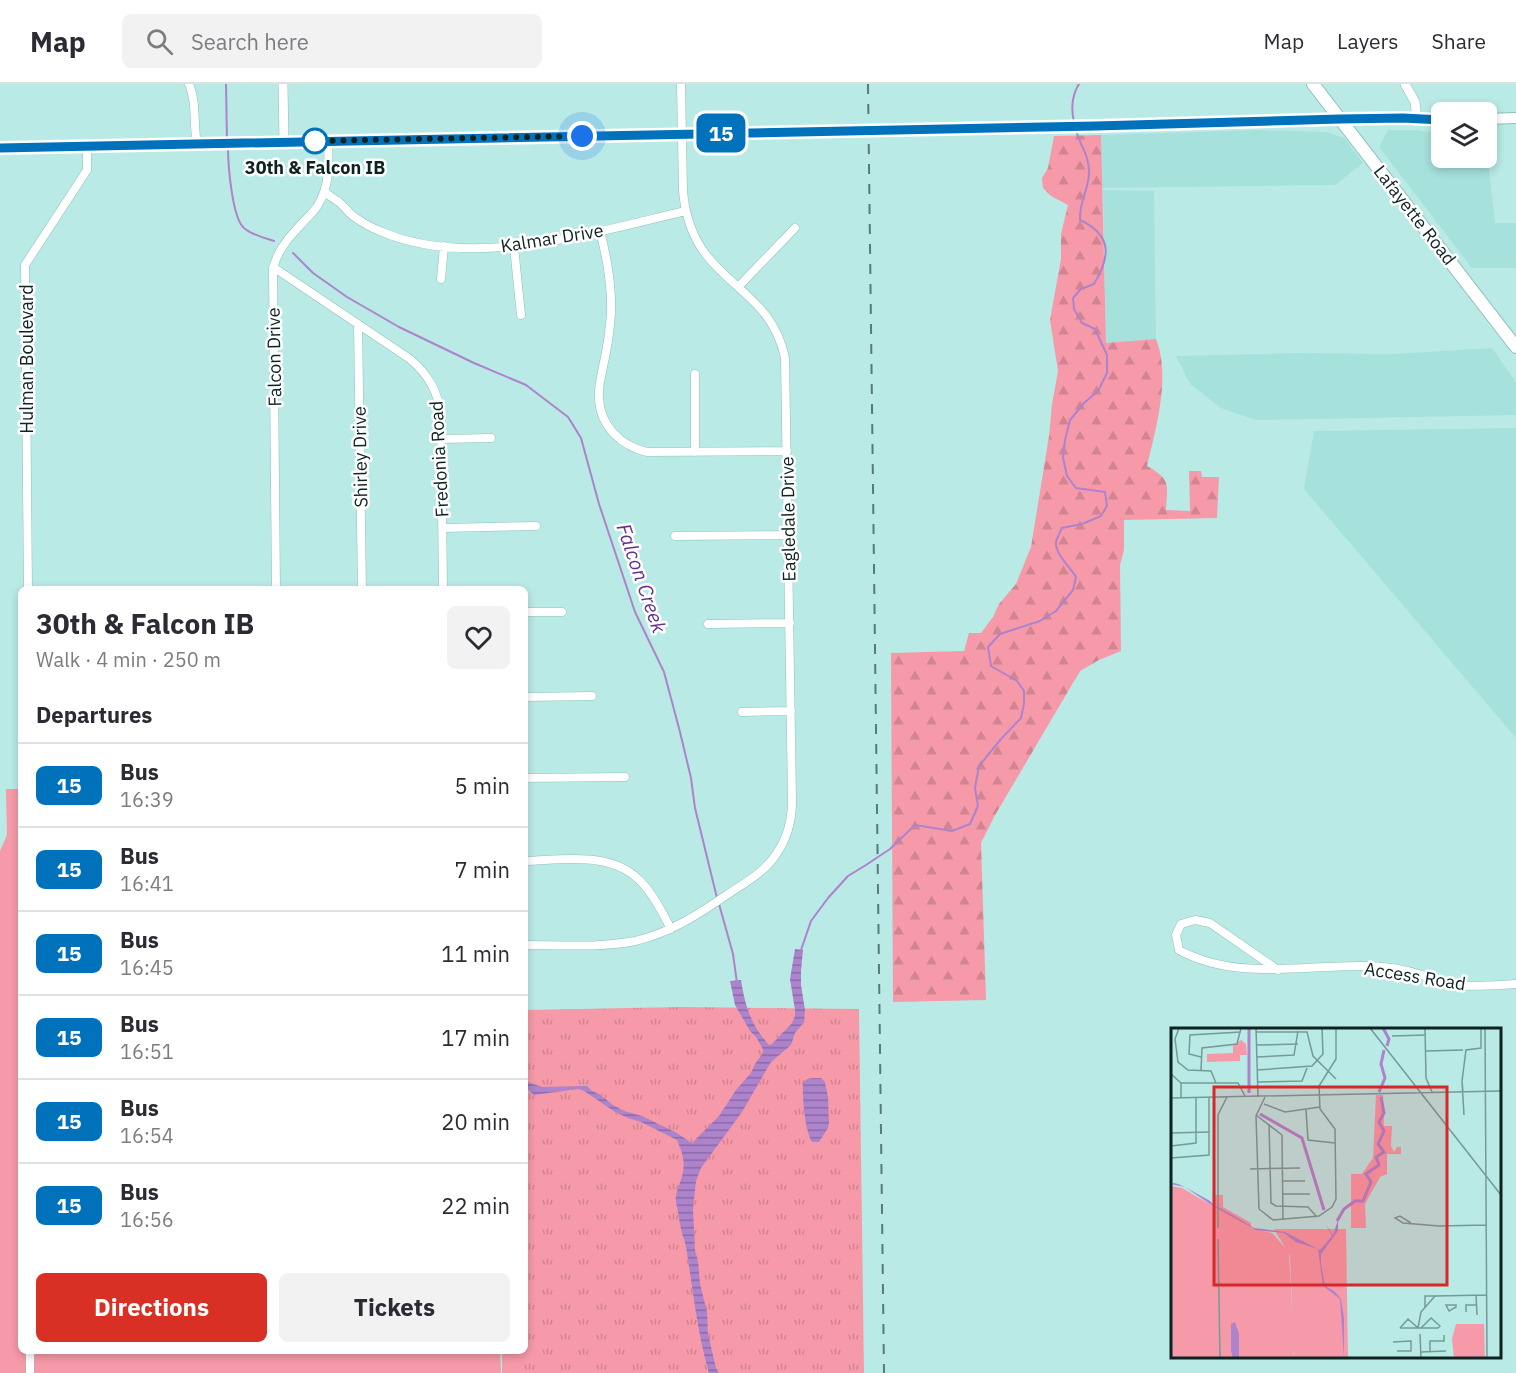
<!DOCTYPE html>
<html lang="en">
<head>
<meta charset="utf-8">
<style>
	body { margin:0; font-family:"IBM Plex Sans",sans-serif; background:#f2f2f3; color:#2b2b33; height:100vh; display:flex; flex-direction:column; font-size:22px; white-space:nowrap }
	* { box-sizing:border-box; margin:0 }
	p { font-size:20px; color:#7c7c81 }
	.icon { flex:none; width:33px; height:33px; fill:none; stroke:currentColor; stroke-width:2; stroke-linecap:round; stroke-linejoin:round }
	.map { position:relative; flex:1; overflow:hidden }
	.drawer { position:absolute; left:18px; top:502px; width:510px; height:768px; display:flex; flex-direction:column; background:#fff; border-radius:9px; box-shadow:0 3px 9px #0003 }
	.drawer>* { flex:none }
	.badge { padding:0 12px; border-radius:9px; font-size:21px; line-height:39px }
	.buttons { position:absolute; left:1431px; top:18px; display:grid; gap:12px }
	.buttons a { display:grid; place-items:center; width:66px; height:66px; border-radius:9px; background:#fff; box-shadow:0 3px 9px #0003; font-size:30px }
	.you { position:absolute; width:30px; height:30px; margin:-15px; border:4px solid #fff; border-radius:50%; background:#1a73e8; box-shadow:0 0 0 9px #1a73e833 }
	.map>.badge { position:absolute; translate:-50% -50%; box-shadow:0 0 0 3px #fff }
	h2 { padding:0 18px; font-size:22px; line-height:54px }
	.round { display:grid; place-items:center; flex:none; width:63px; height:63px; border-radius:9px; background:#f2f2f3 }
	.head { display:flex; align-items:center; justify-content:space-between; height:102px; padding:0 18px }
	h1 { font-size:28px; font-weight:800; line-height:45px }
	.action { display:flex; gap:12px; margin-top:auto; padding:12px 18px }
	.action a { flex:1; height:69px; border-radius:9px; background:#d93025; color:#fff; font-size:24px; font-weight:800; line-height:69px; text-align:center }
	.action a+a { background:#f2f2f3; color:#2b2b33 }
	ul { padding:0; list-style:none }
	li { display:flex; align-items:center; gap:18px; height:84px; padding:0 18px; border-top:2px solid #e1e1e2 }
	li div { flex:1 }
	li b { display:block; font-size:22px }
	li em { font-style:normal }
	li .badge { min-width:66px; font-weight:700; text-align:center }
	header { display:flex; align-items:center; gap:36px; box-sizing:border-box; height:84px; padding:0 30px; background:#fff; border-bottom:2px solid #e1e1e2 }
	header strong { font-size:28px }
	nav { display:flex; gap:33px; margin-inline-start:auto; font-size:21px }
	.search { width:420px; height:54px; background:#f2f2f3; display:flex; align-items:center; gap:15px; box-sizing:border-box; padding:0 21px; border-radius:9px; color:#7c7c81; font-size:22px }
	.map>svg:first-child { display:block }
</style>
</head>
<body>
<header>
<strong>Map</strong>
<div class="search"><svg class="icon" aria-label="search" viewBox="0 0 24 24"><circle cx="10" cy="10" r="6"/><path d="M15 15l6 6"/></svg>Search here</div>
<nav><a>Map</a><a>Layers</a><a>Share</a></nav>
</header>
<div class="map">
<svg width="1516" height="1289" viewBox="0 0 1516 1289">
	<defs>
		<pattern id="grass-tufts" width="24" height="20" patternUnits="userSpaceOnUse" patternTransform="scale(1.5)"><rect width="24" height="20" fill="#f69aa9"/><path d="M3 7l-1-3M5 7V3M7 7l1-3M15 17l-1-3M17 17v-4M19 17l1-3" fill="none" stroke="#d28491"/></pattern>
		<pattern id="forest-firs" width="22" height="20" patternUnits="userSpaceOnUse" patternTransform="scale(1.5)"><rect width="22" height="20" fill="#f69aa9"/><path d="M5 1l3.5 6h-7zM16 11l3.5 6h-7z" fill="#d28491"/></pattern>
		<pattern id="water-rules" width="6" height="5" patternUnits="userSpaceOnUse" patternTransform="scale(1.5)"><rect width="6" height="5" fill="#ad83cc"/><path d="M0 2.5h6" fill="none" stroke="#8b6ba5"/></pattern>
	</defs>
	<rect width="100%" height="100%" fill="#b9eae6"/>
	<path fill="#a6e1dc" d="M1256,46l70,2 18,6 19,25 -28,22 -233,3 -1,-53z
		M1388,46h29l24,4 1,24h44l1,-8 8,73h21v45h-44l-93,-121z
		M1103,106l51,1 2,148 -50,4z
		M1492,264l24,34v33l-260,5 -35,-12 -31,-24 -14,-28 122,-3 97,1z
		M1516,344v310l-212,-249 10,-58z"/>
	<path fill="url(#grass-tufts)" d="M682,923l177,2 5,364h-362v-21h23v-342z"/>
	<path fill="url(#forest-firs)" d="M1101,51l5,208 50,-4c15,38 0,89 -9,127 25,14 20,19 19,44l24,1 -1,-40h12l1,6h17l-2,41 -93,2v30l-4,15 1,86 -22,9 -19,11 -86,146 -13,26 5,157 -93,2 -2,-349 73,-2 5,-18h12l12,-16 6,-13 17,-20 15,-37 18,-111 3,-32 6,-33 -8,-51 11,-61v-25l7,-29 -17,-9 -8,-8 -1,-10 6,-10 6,-32z"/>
	<path fill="#f69aa9" d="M6,705h15v563h479l1,21h-501v-522l7,-16z"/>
	<path fill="url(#water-rules)" d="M795,865l8,1 -2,21v14l4,25 -1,12 -9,11 -4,12 -20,17 -29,50 -41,56 -5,13 -3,28 2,41 3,11 2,23 7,28 1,22 8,34 3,5h-10c-12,-41 -16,-84 -23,-126 -1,-6 -4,-12 -5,-18 -2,-9 -3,-18 -5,-27 -1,-10 4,-17 6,-26 4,-14 0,-24 -5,-36l-36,-18 -13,-4 -13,-6 -31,-21 -5,-2 -45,6 -9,-8v-6l17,6 45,-1 5,5 7,3 14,11 11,6 18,5 33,16 17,11 27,-27 17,-26 15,-17 4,-9 9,-13 -8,-14 -6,-6 -15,-26 -5,-24 11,-1c4,26 10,45 28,65l3,-1 20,-21 3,-7v-6l-5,-31z
		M812,994h9l4,4 3,15 1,26 -1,5 -9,14h-7c-7,-11 -10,-45 -9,-59l4,-4z"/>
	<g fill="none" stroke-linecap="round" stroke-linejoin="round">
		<path stroke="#ad83cc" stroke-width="2" d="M226,0l1,57
			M1074,38c-3,-13 -2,-27 5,-38
			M228,63c0,17 4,71 16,81 8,7 20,10 30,13
			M293,169l20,20 34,24 52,30 75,36 52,22 42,32 13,21 18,66 36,108 29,60 16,60 11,46 4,30 22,90
			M719,820l14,50 4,29
			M800,869l11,-32 17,-23 20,-22 18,-11 24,-16 25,-24 37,6 18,-7 8,-18 -3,-18 4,-22 22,-27 20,-21 3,-14v-13l-7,-10 -26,-15 -3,-19 12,-13 40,-13 16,-10 17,-21 3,-13c-6,-10 -21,-23 -20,-35 1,-4 4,-10 6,-14l20,-4 19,-8 6,-10 -2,-14 -29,-4 -9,-12 -4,-18 2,-18 5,-20 14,-17 14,-12 9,-18v-18l-12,-26 -13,-6 -8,-14 -1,-11 8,-9 13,-5c17,-28 18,-49 -14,-64 -1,-19 9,-30 9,-48 0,-18 -9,-26 -13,-42"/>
		<g stroke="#90c0bc" stroke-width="9">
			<path id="minor" d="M189,0c8,19 4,40 8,60
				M324,108c5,3 10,7 15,10 6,5 10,12 17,16 7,5 16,10 24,13 91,40 214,1 306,-20
				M600,147c7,27 12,53 11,81 -1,19 -4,37 -8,55 -2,10 -5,21 -4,31 1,28 22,48 48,54l140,-1
				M514,163l7,68
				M273,183l137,92c19,16 29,34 31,59l2,172
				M441,195l3,-33
				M739,202l56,-58
				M358,240l4,266
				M695,290v78
				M441,355l50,-1
				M443,444l93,-2
				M675,452l113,-1
				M28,506l-3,-325 62,-95v-24
				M276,506l-3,-320c2,-14 13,-30 23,-40 7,-9 16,-15 22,-25 12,-20 11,-41 10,-64
				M525,528h37
				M708,540l82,-1
				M525,613l67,-1
				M742,628l49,-1
				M525,694l100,-1
				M525,777c40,-1 90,-11 119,24 11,12 19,29 27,44
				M525,861c36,0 74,3 110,-4 35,-8 64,-27 93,-47 18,-12 37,-22 49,-41 10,-15 15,-33 15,-52l-7,-443c-11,-53 -48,-65 -78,-102 -15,-19 -22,-42 -24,-65l-2,-107
				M1278,886l-68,-47 -15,-3 -14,4 -5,11 3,15c57,31 123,15 184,16 19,0 41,3 59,9 8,2 17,7 25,9 20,4 49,1 69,0
				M30,1268v21"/>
		</g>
		<g stroke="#90c0bc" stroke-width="10">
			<path id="tertiary" d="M283,0l1,58
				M1405,0l10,18 2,17"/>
		</g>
		<g stroke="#90c0bc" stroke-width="12">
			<path id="secondary" d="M1486,35l30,-1
				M0,64l1096,-22 244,-7 63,-1 39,2"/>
		</g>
		<g stroke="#90c0bc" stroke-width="14">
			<path id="primary" d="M1313,0l203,263"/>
		</g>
		<use href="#minor" stroke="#fff" stroke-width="8"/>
		<use href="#tertiary" stroke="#fff" stroke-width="9"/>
		<use href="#secondary" stroke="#fff" stroke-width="10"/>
		<use href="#primary" stroke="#fff" stroke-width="12"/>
		<path stroke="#597a78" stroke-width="2" stroke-dasharray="10 10" stroke-linecap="butt" d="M868,0l16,1289"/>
	</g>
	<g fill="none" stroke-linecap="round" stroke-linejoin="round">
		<g stroke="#fff" stroke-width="14">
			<path id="line" d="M0,64l1096,-22 244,-7 63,-1 39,2"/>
		</g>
		<use href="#line" stroke="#0072bc" stroke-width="9"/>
		<path stroke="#0e2221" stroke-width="6" stroke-dasharray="0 10.8" d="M315,57h-2l269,-5"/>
	</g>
	<circle fill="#fff" stroke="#0072bc" stroke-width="3" cx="315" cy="57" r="12"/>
	<g text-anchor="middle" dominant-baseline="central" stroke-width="5" stroke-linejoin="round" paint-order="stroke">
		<g font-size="18" font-weight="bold" fill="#0e2221" stroke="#fff">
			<text x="315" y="83">30th &amp; Falcon IB</text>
		</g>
		<g font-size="18" fill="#0e2221" stroke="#fff">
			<text transform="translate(1415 131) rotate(52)">Lafayette Road</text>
			<text transform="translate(552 154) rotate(-9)">Kalmar Drive</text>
			<text transform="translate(274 273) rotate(-91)">Falcon Drive</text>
			<text transform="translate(26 275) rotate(-90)">Hulman Boulevard</text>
			<text transform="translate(360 373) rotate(-91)">Shirley Drive</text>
			<text transform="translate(439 375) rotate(-93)">Fredonia Road</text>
			<text transform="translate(788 435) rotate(-91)">Eagledale Drive</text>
			<text transform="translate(1415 892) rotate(9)">Access Road</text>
		</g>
		<g font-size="20" font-style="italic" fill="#663088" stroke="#fff">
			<text transform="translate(642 494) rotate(71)">Falcon Creek</text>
		</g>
	</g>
	<g transform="translate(1171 944)">
		<rect width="330" height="330" fill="#b9eae6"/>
		<path d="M103,201h72l2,129h-55l1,-10 -7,-4v-28l5,-9 -2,-51z" fill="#f69aa9"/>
		<path d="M205,67h7l1,31h8l-1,20 3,6 3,-5h4v7h-14v20l-7,3 -15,27 1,24h-15v-54h11l11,-16z" fill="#f69aa9"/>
		<path d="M70,12l5,4 1,11h-7v6l-33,1v-8l26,-1v-7zM285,296h28l1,33 -31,1 -2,-19z" fill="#f69aa9"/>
		<path d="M0,158l11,2 31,18 2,-11h8v12l28,16v5l21,5 17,19 3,55 -5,9v27l7,5 -1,10h-122z" fill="#f69aa9"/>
		<path d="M0,156l3,-1 4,1 7,3 25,14 5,5 5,2 16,9 18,11 31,4 35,18 12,-14 -6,-11 7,10 5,-15v11l-17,23v10l4,22 9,5 7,8 3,19v40l-4,-59 -17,-13 -5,-37 -22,-7 -12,-9 -28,-3 -43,-24 -28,-19zM64,294l4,12v24h-6l-2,-7v-27z" fill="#ad83cc"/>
		<path fill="none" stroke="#ad83cc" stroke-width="3" d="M78,0v65M212,0l6,11 -2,7M208,64l6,-14 -4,-14 3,-14M89,86l42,24 22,72M166,193l7,-12 11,-8h8l8,-19 -5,-8 13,-9 -3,-8 8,-5 -6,-8 6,-13 -5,-9 5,-9 -3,-16"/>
		<path fill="none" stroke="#759a97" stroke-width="1.5" d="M8,0l-4,11 3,23 10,8 23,1 5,12M85,0l2,68M199,0l131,167M254,0l1,50 6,14M314,0l2,330M85,4h51l6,24 23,23M221,8l34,-1M86,17l41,-1M255,23l37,-1M30,29l-12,-3 1,-19 51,-3M86,29l37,-2 4,-24M30,42l1,-22 35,-4 4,-16M86,42l55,-4 11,-12 -1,-26M0,46l10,9v14M291,53l4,-31 15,-2v-20M87,54l44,-1 5,-13M10,55h57l7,13M292,64l-1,-11 2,34M94,69l-9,19 3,93 14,11 46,-4 13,-9 4,-8 -1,-70 -15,-20 -1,-23 17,-27v-31M0,70l330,-7M93,76l21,8 35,-5M135,82l2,30 27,3M85,87l26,20 1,85M98,96l2,79 5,3 32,1 9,10M0,105l39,-1M0,118l25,-3v-46M0,130l38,-3v-57M79,141l50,-1M112,153h22M112,166h27M240,195l-11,-7 -5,2 8,5 36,3 47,-1M47,200v-113l9,-18M47,211l2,119M330,234v59M305,267l1,20M275,277h10v2l-7,4zM254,280v-12h10M295,284v-7h11M229,300h38l2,-2 -9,-8 -10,10M229,300l8,-9 10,9M247,300l3,-16 14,-16 51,-1M249,306l1,24M222,314l18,-1v10h-14M259,323v-10h14v-6M250,324l25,-1"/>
		<path fill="#d62828" fill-opacity="0.15" stroke="#d62828" stroke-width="3" d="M43,59h233v198h-233z"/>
		<rect width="330" height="330" fill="none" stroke="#0e2221" stroke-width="3"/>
	</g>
</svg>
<div class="buttons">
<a><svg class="icon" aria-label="layers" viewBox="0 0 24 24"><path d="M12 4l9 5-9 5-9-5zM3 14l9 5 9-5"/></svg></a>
</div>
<div class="you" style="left:582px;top:52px"></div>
<b class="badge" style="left:721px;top:49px;background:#0072bc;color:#fff">15</b>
<section class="drawer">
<div class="head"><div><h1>30th &amp; Falcon IB</h1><p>Walk · 4 min · 250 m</p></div><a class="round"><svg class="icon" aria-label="heart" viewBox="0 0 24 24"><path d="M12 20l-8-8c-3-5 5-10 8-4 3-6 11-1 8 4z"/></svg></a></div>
<h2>Departures</h2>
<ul>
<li><span class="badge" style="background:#0072bc;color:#fff">15</span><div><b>Bus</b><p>16:39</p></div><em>5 min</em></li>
<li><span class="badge" style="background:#0072bc;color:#fff">15</span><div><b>Bus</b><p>16:41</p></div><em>7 min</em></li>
<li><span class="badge" style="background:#0072bc;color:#fff">15</span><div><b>Bus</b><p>16:45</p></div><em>11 min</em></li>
<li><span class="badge" style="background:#0072bc;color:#fff">15</span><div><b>Bus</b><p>16:51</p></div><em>17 min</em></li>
<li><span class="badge" style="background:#0072bc;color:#fff">15</span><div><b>Bus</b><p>16:54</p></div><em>20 min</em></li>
<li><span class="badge" style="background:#0072bc;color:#fff">15</span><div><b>Bus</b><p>16:56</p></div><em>22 min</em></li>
</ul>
<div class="action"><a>Directions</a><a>Tickets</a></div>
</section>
</div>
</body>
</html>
